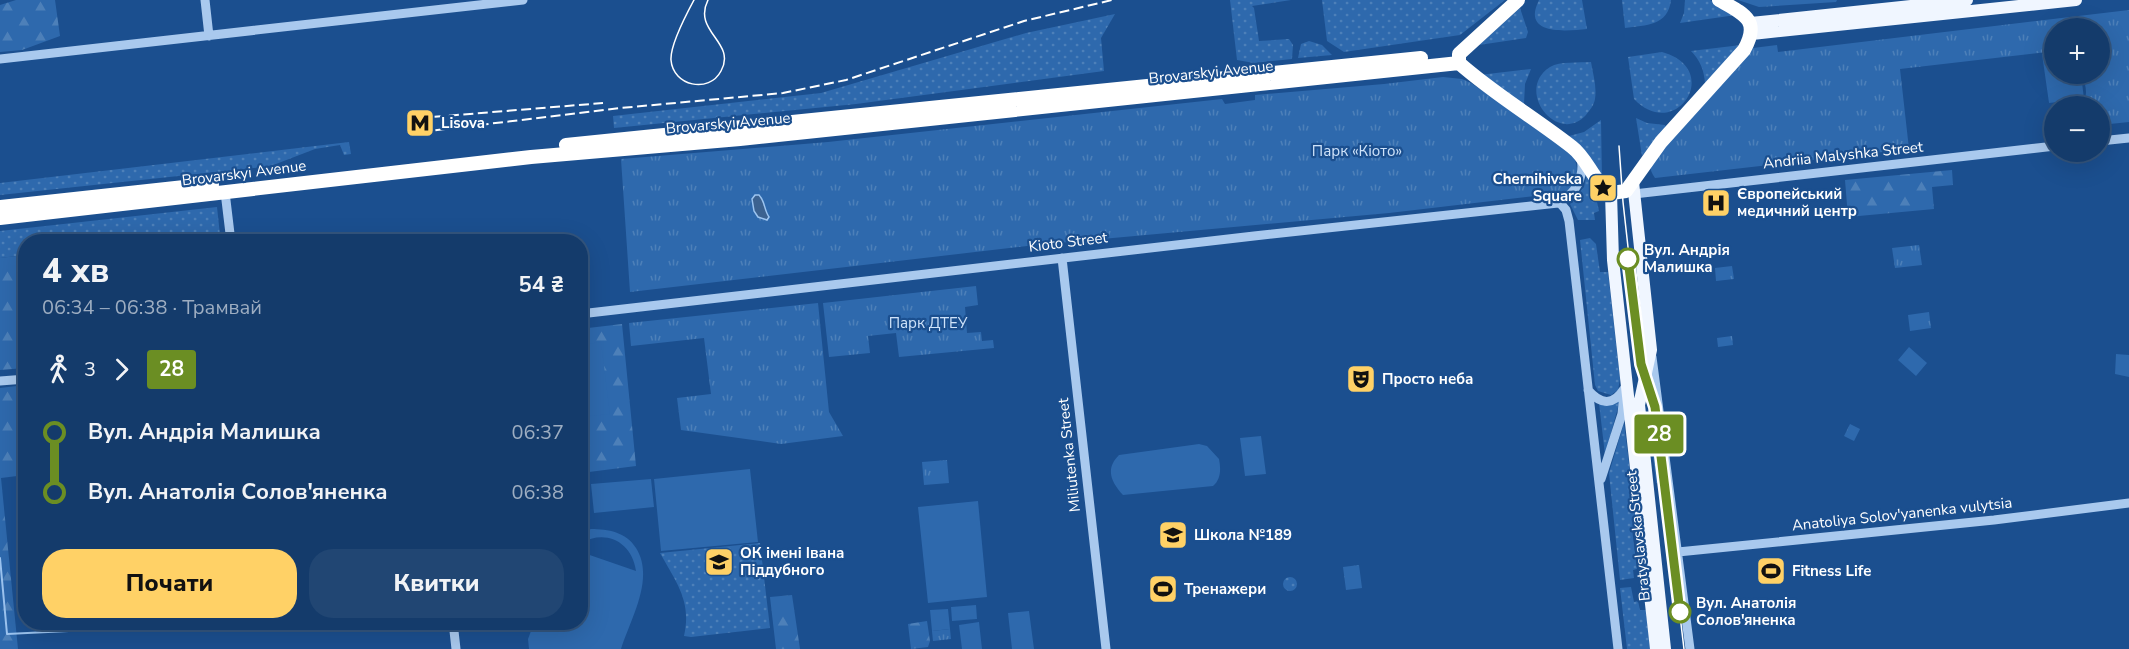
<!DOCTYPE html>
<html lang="uk">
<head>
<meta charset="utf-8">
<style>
	body { margin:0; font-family:"Nunito Sans",sans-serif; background:#214673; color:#f1f3f6; height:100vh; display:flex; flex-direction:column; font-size:22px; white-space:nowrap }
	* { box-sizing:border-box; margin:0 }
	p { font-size:20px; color:#9dadc1 }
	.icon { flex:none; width:33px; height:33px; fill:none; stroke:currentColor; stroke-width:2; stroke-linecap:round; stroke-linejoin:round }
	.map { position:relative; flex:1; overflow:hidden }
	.sheet { position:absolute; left:18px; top:234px; width:570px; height:396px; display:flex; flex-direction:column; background:#143b6b; border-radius:24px; box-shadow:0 6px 24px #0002,0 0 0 2px #33557e }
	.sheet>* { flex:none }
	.badge { padding:0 12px; border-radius:4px; font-size:21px; line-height:39px }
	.tools { position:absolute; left:2044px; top:18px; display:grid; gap:12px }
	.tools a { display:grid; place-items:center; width:66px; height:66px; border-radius:50%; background:#143b6b; box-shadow:0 6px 24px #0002,0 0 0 2px #33557e; font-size:30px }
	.map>.badge { position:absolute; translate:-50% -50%; box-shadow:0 0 0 3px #fff }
	.legs { display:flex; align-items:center; gap:9px; height:66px; padding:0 24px; font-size:20px }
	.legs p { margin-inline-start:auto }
	.summary { display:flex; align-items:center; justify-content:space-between; height:102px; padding:0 24px }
	h1 { font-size:33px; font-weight:800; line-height:45px }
	.button { display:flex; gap:12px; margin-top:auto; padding:12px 24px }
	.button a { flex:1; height:69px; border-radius:24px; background:#ffd166; color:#111; font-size:24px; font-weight:800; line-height:69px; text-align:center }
	.button a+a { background:#214673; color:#f1f3f6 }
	ul { padding:0 24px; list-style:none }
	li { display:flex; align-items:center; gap:21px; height:60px; font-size:22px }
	li i { display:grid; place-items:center; width:9px; height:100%; margin:0 8px; background:currentColor }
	li i::after { content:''; width:15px; height:15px; margin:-8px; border:4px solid; border-radius:50%; background:#143b6b }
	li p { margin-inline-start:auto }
	li:first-child i { background:linear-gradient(#0000 50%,currentColor 0) }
	li:last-child i { background:linear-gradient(currentColor 50%,#0000 0) }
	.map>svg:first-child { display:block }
</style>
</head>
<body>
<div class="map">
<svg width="2129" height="649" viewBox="0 0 2129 649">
	<defs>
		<pattern id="grass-dots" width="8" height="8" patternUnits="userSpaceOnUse" patternTransform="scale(1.5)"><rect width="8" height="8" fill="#2e69ad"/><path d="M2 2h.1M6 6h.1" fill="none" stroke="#4d80b9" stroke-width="1.8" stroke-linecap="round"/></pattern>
		<pattern id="forest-firs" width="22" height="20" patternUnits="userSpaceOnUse" patternTransform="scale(1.5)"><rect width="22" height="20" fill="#2e69ad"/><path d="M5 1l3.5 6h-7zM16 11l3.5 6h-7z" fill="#4d80b9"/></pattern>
		<pattern id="park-tufts" width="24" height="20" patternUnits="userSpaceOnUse" patternTransform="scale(1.5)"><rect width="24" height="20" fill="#2e69ad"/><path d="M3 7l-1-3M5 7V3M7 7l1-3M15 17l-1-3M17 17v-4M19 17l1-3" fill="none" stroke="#4d80b9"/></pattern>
		<pattern id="water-ripples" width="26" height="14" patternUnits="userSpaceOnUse" patternTransform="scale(1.5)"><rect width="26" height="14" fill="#3c6290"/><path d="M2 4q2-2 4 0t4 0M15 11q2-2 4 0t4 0" fill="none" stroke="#597aa1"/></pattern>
	</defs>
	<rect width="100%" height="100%" fill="#1b4f8f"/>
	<path fill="url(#grass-dots)" d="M1230,0h61l-39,6 2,2 5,33 30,-2 4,6 -1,14 -38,4 -17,-3z
		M1322,0h183l-45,35 -116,17 -17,-11z
		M1539,0h43l5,29c-21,2 -66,7 -48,-29z
		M1622,0h49c-3,26 -25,25 -46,28z
		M1685,0h25l26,15 -56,8 4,-10z
		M1520,8l8,24 -2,6 -47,7z
		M1115,14l-14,24 3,33 -248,33 -242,24 -1,-12 208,-23 205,-60z
		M1309,41l13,4 10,10 -34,3 3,-14z
		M1741,45l-36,38c-1,-13 -5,-23 -14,-32z
		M1662,52c62,17 14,91 -28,47l-6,-42z
		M1591,62c2,12 6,25 4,37 -1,6 -5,11 -9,16 -29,31 -72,-25 -36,-48 10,-6 29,-4 41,-5z
		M1531,69l-6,15 -1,20 -3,2 -42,-31z
		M1636,118l11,5 18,2 1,3 -24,28z
		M1601,120l1,59 -33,-41v-2l15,-4z
		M349,142l2,12 -7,1 -4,-10 -25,4 -39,15 -12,3 -264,28v-12z
		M1587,173l7,15 5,23 -5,2 1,7h-17l-8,-16 14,-17z
		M217,207l3,28 -50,7h-144l-1,13 -25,3v-27z
		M1590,238l6,6 4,28h8l12,107 -2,11 -7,5 -13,-4 -3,-6 -15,-145z
		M1620,400l-15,55 -6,-52z
		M1650,400l1,8 9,76 -4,-1 -8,-70z
		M1624,423l13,105 -5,1 5,40 -4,1 1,8 -14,2 -11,-107z
		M760,543l10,85 -79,9 -7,-1c8,-35 -8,-54 -24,-83z
		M1283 584a7 7 0 1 1 14 0a7 7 0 1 1-14 0Z
		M1631,587l3,15 4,-1 2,9h6l4,39h-23l-7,-61z"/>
	<path fill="url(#forest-firs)" d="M16,0h39l5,36 -38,14 -22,2v-47z
		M1952,170l1,15 -21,2 2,22 -86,8 -3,-37z
		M25,255v113l-25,2v-112z
		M622,324l14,142 -55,7 -1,-144z
		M25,385v90l-24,3 17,171h-18v-261z
		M792,595l8,54h-24l-6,-52z
		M927,621l3,20 -2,6 -17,2 -3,-25z"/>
	<path fill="url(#park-tufts)" fill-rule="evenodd" d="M1738,0h99l-1,2 -77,5z
		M2129,10v112l-29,3v-19h-23c14,-9 8,-18 6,-32h17v-46h-45v23l-155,18 9,80 -254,29c-5,-8 -6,-11 -3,-20l96,-106 5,-4 24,-3 1,7z
		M1443,77l19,2 9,4 95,64c15,17 13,27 3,45l-180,21 -353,32 -406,47 -9,-133 207,-17 394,-43 3,5 30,-4v-5l129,-11zM759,195l4,6 2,11 -7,5 -6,-18z
		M1919,245l3,20 -27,3 -3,-20z
		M1732,266l2,13 -18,2 -1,-13z
		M976,286l2,19 -13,2 2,26 14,-1 1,9 11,-1 1,8 -95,9 -3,-24 -28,3 2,17 -41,4 -6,-54z
		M818,303l11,109 14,24 -62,8 -100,-14 -4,-32 34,-4 -7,-56 -73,8 -2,-23z
		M1929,312l2,16 -21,3 -2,-16z
		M1732,336l1,9 -15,2 -1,-9z
		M1850,424l10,5 -6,12 -10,-5z
		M947,460l2,23 -25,2 -2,-23z
		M1359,565l3,23 -16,2 -3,-23z
		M950,629l1,10 -18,2 -1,-10z"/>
	<path fill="#2e69ad" d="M2055,52v22h26l3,25 -35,4 -7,-49z
		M601,342l9,72 -29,3v-72z
		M1909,347l18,16 -11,13 -18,-16z
		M2116,354l13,1v22l-14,-3z
		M1261,436l5,38 -21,2 -5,-38z
		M1199,444l8,2 12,13c2,10 2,20 -6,27l-90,9c-12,-13 -18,-26 -4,-40z
		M750,469l8,73 -97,9 -7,-72z
		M651,479l3,28 -60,6 -3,-29z
		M978,501l9,96 -59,6 -10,-96z
		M591,529c17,0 35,3 45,19 19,30 -5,70 -15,101h-92l-1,-10 6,-16 46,-1 1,-70 55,19c-4,-29 -30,-42 -55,-28v-11z
		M976,605l1,14 -25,2 -1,-14z
		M948,609l2,20 -18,2 -2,-21z
		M1029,611l5,38h-22l-4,-36z
		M979,622l3,27h-20l-3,-24z"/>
	<path fill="url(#water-ripples)" stroke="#9cc4f0" stroke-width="1.5" d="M755,195h4c6,6 5,15 10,22l-2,3 -9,-3 -4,-6 -2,-12z"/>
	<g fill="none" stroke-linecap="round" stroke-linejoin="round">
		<path stroke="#9cc4f0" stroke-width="2" d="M0,558l7,76 123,-6
			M411,622l21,6
			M142,627l30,-1 15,-4"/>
		<path stroke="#a9c9ee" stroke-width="9" d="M205,0l4,36
			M0,59l523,-59
			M2100,141l29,-3
			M225,192l6,50
			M1634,194l421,-48
			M1560,203l6,7 3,11 49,428
			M1062,258l44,391
			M580,314l674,-78 304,-33c18,-9 27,-26 23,-46
			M1652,357l38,292
			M0,381l26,-2
			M1588,390c13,15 25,16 36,-1
			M1601,479l21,-65 2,-20
			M1678,552l316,-32 135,-17
			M453,622l3,27"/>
		<path stroke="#f0f6ff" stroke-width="12" d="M1751,23l216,-23
			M1752,34l324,-34
			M1633,182l18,168 -12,55 26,244
			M1611,193l2,67 43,389"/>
		<path stroke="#fff" stroke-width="14" d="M1518,0l-59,54v9c35,31 76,55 113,84 16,12 21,35 39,46l15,-2 35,-49 83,-92c17,-30 0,-36 -25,-50
			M566,145l855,-87
			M0,207l212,-23
			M0,218l531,-61 209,-18 719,-76"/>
		<path stroke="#fff" stroke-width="1.5" d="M694,0c-7,13 -24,45 -23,60 2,26 38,34 50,11 16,-29 -29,-39 -13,-71
			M1619,146l4,56 18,162 14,43 29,242"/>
		<path stroke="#fff" stroke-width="2" stroke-dasharray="10 4.5" stroke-linecap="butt" d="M420,118l183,-15
			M421,132l200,-24 162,-15 63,-13 178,-59 88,-21"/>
	</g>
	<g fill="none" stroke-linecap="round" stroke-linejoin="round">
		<g stroke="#fff" stroke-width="14">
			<path id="line-1" d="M1628,259l13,105 14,43 25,205"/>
		</g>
		<use href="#line-1" stroke="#6b8e23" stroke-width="9"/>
	</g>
	<defs>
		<g id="metro-square" transform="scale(1.5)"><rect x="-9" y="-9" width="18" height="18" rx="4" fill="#ffd166" stroke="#1b4f8f"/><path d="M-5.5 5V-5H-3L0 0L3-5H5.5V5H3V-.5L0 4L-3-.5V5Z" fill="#111"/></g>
		<g id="sight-square" transform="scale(1.5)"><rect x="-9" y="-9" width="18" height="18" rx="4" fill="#ffd166" stroke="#1b4f8f"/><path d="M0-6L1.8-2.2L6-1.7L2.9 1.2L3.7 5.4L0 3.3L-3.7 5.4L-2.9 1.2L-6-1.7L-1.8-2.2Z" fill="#111"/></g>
		<g id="hospital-square" transform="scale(1.5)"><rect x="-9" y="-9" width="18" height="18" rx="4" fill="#ffd166" stroke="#1b4f8f"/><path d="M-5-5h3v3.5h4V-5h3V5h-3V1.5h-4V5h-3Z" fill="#111"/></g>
		<g id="theatre-square" transform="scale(1.5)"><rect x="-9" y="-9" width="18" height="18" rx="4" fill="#ffd166" stroke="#1b4f8f"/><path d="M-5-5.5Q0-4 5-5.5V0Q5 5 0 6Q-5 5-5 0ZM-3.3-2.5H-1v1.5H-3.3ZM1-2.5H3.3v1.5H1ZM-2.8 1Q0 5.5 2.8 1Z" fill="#111"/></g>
		<g id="school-square" transform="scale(1.5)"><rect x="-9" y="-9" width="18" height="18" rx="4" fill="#ffd166" stroke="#1b4f8f"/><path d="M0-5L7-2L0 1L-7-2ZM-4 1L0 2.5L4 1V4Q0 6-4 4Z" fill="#111"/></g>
		<g id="university-square" transform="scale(1.5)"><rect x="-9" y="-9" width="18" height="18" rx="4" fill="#ffd166" stroke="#1b4f8f"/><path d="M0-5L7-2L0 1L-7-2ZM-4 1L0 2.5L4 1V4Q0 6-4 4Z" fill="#111"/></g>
		<g id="stadium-square" transform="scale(1.5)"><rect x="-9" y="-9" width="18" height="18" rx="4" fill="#ffd166" stroke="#1b4f8f"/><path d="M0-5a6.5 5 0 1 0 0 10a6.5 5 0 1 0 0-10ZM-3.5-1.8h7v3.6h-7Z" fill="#111"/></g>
	</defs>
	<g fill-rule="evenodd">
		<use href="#metro-square" x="420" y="123"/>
		<use href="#sight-square" x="1603" y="188"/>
		<use href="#hospital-square" x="1716" y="203"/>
		<use href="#theatre-square" x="1361" y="379"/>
		<use href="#school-square" x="1173" y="535"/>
		<use href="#university-square" x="719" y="562"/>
		<use href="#stadium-square" x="1771" y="571"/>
		<use href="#stadium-square" x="1163" y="589"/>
	</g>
	<g fill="#fff" stroke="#6b8e23" stroke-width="3">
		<circle cx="1628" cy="259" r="10"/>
		<circle cx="1680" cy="612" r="10"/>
	</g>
	<g text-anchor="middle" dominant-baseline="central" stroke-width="4.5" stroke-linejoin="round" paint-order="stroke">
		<g font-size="15" fill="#fff" stroke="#1b4f8f">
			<text transform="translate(1211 72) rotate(-6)">Brovarskyi Avenue</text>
			<text transform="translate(728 123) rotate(-5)">Brovarskyi Avenue</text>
			<text transform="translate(1843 155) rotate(-6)">Andriia Malyshka Street</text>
			<text transform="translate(244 173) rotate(-7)">Brovarskyi Avenue</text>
			<text transform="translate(1068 242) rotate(-7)">Kioto Street</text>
			<text transform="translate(1069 455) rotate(-96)">Miliutenka Street</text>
			<text transform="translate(1902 514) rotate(-6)">Anatoliya Solov'yanenka vulytsia</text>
			<text transform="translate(1638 536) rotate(-96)">Bratyslavska Street</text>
		</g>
		<g font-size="15" font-weight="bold" fill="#fff" stroke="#1b4f8f" text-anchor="start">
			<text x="441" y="123">Lisova</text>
			<text x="1582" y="179" text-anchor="end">Chernihivska<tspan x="1582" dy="17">Square</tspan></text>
			<text x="1737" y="194">Європейський<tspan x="1737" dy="17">медичний центр</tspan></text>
			<text x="1382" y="379">Просто неба</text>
			<text x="1194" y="535">Школа №189</text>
			<text x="740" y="553">ОК імені Івана<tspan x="740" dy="17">Піддубного</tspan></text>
			<text x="1792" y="571">Fitness Life</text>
			<text x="1184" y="589">Тренажери</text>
		</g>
		<g font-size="15" fill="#cfe3fa" stroke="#1b4f8f">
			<text x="1357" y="151">Парк «Кіото»</text>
			<text x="928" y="323">Парк ДТЕУ</text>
		</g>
		<g font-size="15" font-weight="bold" fill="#fff" stroke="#1b4f8f" text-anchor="start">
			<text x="1644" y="250">Вул. Андрія<tspan x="1644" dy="17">Малишка</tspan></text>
			<text x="1696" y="603">Вул. Анатолія<tspan x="1696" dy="17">Солов'яненка</tspan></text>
		</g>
	</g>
</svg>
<div class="tools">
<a>+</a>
<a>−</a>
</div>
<b class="badge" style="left:1659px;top:434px;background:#6b8e23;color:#fff">28</b>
<section class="sheet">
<div class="summary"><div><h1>4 хв</h1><p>06:34 – 06:38 · Трамвай</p></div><b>54 ₴</b></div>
<div class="legs"><svg class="icon" aria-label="walk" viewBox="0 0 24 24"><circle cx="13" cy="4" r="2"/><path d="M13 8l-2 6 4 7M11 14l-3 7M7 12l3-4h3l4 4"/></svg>3<svg class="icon" aria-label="forward" viewBox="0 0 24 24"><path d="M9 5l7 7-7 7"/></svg><b class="badge" style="background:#6b8e23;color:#fff">28</b></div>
<ul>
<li><i style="color:#6b8e23"></i><b>Вул. Андрія Малишка</b><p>06:37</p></li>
<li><i style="color:#6b8e23"></i><b>Вул. Анатолія Солов'яненка</b><p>06:38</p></li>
</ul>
<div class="button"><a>Почати</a><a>Квитки</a></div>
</section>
</div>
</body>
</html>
